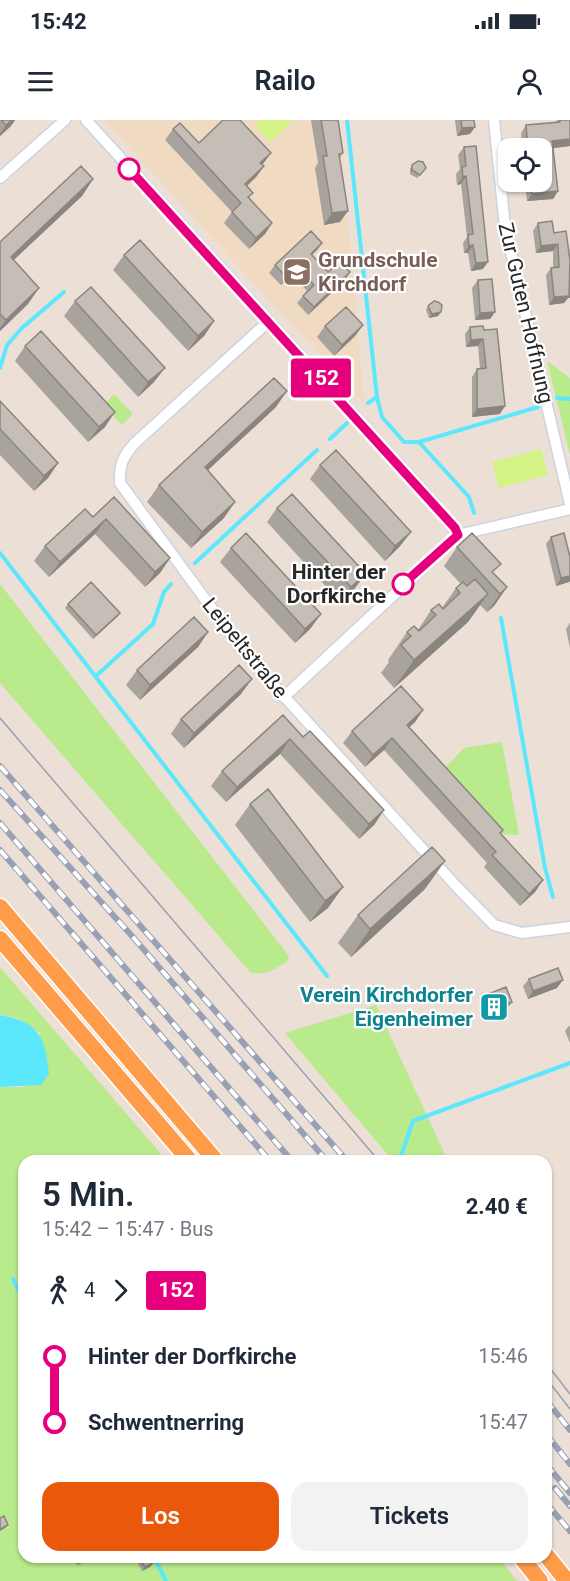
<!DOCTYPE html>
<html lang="de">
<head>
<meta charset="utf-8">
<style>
	body { margin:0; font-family:Roboto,sans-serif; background:#f2f2f3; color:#1f2937; height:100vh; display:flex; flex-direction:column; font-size:22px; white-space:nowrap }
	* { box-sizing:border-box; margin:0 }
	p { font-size:20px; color:#747a83 }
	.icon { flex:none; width:33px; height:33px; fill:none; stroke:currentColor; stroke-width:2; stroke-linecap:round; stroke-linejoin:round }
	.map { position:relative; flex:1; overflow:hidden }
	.side { position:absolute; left:18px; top:1035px; width:534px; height:408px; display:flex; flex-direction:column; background:#fff; border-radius:18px; box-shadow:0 2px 4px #0004 }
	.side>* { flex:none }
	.badge { padding:0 12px; border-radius:4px; font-size:21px; line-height:39px }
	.tools { position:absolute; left:498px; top:18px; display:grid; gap:12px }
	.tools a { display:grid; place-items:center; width:54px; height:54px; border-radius:12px; background:#fff; box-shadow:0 2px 4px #0004; font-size:30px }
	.map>.badge { position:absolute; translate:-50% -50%; box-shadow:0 0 0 3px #fff }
	.legs { display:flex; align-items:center; gap:9px; height:66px; padding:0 24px; font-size:20px }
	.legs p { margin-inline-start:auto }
	.overview { display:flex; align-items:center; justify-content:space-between; height:102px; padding:0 24px }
	h1 { font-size:33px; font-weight:600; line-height:45px }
	.cta { display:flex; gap:12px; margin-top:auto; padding:12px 24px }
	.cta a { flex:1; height:69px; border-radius:18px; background:#ea580c; color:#fff; font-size:24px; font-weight:600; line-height:69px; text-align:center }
	.cta a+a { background:#f2f2f3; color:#1f2937 }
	ul { padding:0 24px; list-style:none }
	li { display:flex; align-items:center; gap:21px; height:66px; font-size:22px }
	li i { display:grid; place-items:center; width:9px; height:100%; margin:0 8px; background:currentColor }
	li i::after { content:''; width:15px; height:15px; margin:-8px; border:4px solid; border-radius:50%; background:#fff }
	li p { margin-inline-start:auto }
	li:first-child i { background:linear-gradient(#0000 50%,currentColor 0) }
	li:last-child i { background:linear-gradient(currentColor 50%,#0000 0) }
	.status { display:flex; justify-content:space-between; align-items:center; height:42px; padding:0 30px; background:#fff; direction:ltr }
	.status svg { height:16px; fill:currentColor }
	header { display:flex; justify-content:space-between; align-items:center; height:78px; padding:0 24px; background:#fff; font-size:27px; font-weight:600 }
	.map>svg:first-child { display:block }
</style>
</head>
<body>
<div class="status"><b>15:42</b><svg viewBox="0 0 49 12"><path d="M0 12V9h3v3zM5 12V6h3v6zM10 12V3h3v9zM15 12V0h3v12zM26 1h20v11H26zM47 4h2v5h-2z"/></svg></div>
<header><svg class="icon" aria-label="menu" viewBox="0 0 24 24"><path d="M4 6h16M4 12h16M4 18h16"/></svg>Railo<svg class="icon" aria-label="person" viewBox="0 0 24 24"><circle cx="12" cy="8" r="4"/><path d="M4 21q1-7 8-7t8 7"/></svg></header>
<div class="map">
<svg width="570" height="1461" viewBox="0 0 570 1461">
	<rect width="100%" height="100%" fill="#ecdfd6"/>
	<path fill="#f0dbc2" d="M103,0h236l25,283 -242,-263z"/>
	<path fill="#b9ea8b" d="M547,241l23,17v77z
		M114,274l19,20 -11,11 -19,-19z
		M0,464l289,372 -2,6c-12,7 -23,15 -37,10l-250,-289z
		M502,622l17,93 -16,-1 -59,-65 20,-21z
		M0,847l167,194h-143v396h474l19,24h-517v-494h25l15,-54 -23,-15 -17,-3z
		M376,885l72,156h-55l-108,-128z"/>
	<path fill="#d4f385" d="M261,0h32l-23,22 -15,-17z
		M541,329l7,26 -49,13 -7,-26z"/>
	<path fill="#5be8fc" d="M0,895c39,7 45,21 49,59l-8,11 -41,2z"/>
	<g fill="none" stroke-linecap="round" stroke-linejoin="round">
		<path stroke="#5be8fc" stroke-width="4" d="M347,0l30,277 5,20 22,25h15l50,55 5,16
			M0,248l7,-23 15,-17 42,-36
			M557,278l13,1
			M368,283l9,-6
			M330,319l17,-16
			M419,322l119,-35
			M0,433l327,423
			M195,443l122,-113
			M501,498l44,250 8,29
			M96,556l57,-52 11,-32 7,-8
			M401,1036l12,-35 157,-58
			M13,1159l9,18
			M154,1437l12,24"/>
		<g stroke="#cbd3e2" stroke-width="13">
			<path id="minor" d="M86,0l348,383 24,32
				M494,0l11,107 65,277
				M0,58l65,-58
				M269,201l-134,122c-12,13 -16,22 -15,40l123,168 214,236 37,38 28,8 48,-6
				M284,577l174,-162 112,-26"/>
		</g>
		<g stroke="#fff" stroke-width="19">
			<path id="trunk" d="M0,787l216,254
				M0,819l190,222
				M546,1435l21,26
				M521,1437l19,24"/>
		</g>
		<use href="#minor" stroke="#fff" stroke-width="10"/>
		<use href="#trunk" stroke="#ff9c4a" stroke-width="16"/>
		<path stroke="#99a0b4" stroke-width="1.5" d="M0,598l379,443
			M546,1243l24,31
			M546,1258l24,31"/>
		<g stroke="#99a0b4" stroke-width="6">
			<path id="rail" d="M0,646l347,395
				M0,670l132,146 195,225
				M0,703l292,338
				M0,730l270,311
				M546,1280l24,30
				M546,1314l24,30
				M546,1344l24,29
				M555,1368l15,18
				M546,1383l24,28"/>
		</g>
		<use href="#rail" stroke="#fff" stroke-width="4" stroke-dasharray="11" stroke-linecap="butt"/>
	</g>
	<path fill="#a9a39d" d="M0,0h15l-4,6 -11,10z
		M311,0h27l5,33 -4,6 1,63 -16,3 -9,-57 3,-5z
		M455,0h19l1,7 -5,7 -13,2z
		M557,0h13v26l-17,2 5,43 -5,8 -26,2 -2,-19h17v-34h-20l-1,-15 5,-8 29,-2z
		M173,9l26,14 63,22 2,1 -8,11 -9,9 6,7 -4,5 23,25 -7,11 -16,15 -25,-26 8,-11 -67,-72z
		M464,27l19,122 -12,2 -3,-18h-4l-1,-10 4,-6 -6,-53 -4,1 -1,-11 4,-5 -2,-14z
		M412,45l11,7 -6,6 -7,-4v-5z
		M93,59l-11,17 -69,64 15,44 -28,27v-89z
		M538,103l16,10 12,-2 2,67 -4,5 -15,2 -3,-30 5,-7 2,-1v-16l-17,2 -3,-22z
		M322,123l-5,7 -5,5 16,17 17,8 -37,35 -11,-12 6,-7 4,-5 -15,-17 -11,11 -12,-12 6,-8z
		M124,135l90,66 -10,15 -16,15 -75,-81z
		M478,160l17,32 -5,7 -15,1 -3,-32z
		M75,181l79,81 -16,15 -74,-81z
		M428,186l13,6 -3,4 -9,2 -3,-8z
		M363,205l-8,11 -21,20 -17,-19 8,-11z
		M470,207l14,3 16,84 -28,3v-40l5,-8h3l-2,-23 -12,1 -1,-13z
		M25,226l80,81 -17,15 -73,-81z
		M0,281l58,62 -10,15 -14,13 -34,-36z
		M276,287l-68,63 16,48 -33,30 -44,-46 12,-17z
		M320,345l91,67 -11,14 -15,15 -75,-82z
		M114,377l56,61 -10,15 -15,14 -50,-53 -46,43 -15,-16 11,-15 48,-29z
		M277,388l78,80 -15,14 -73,-80z
		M551,417l19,20v24l-1,1 -13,4 -10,-42z
		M457,427l37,26 13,14 -13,19 -7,6 -7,-7 -12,17 -74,66 -13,-15 8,-11 -1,-2 19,-28 11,-2 13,-20 11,-2 14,-20 5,-4 -17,-18z
		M231,428l90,66 -11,15 -15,14 -75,-81z
		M68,484l52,9 -3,4 -24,22 -28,-31z
		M570,503v25l-4,-19z
		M208,512l-10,15 -58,53 -14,-15 11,-15z
		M241,574l-57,54 -13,-14 10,-15z
		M423,590l-8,12 -6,5 94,103 -2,4 42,46 -8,12 -15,14 -36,-39 3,-4 -103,-113 -19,17 -22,-24 9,-12z
		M283,595l20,22 81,73 -10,15 -15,14 -79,-85 -54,48 -15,-16 11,-15z
		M268,669l60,119 -18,14 -75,-97 15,-21z
		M425,769l-74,68 -13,-14 20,-28z
		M529,859l28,9 -29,11 -5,-13z
		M486,875l26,7 -6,7 -19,8 -6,-15z
		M570,906v17l-5,-12 3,-4z
		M73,1437h16l-3,4 -9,4z
		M140,1440l13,3 -3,4 -8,4 -4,-7z"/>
	<path fill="#8a857f" d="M12,0h3l-4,6 -11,10v-2l6,-9z
		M475,7l-5,7 -13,2 5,-8z
		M570,19v7l-23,3 5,-8z
		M271,33l-8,11 -10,9 7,-10z
		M264,46l-8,11 -19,18 8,-11z
		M466,56l-5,8 -4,1 6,-8z
		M93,59l-11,17 -82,77 11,-16z
		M558,71l-5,8 -26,2 5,-7z
		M348,91l-8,11 -16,3 8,-12z
		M272,103l-7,11 -16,15 7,-11z
		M322,123l-5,7 -12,11 6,-7z
		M558,124l-5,7 -17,2 5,-7z
		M473,125l-5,8h-4l5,-7z
		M488,142l-5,7 -12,2 5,-8z
		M297,147l-5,7 -11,11 5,-8z
		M350,152l-5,8 -37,35 6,-8z
		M39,168l-11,16 -28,27v-3l6,-8z
		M570,170v8h-2l-4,5 -15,2 5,-8z
		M441,192l-3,4 -9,2 3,-4z
		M495,192l-5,7 -15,1 5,-7z
		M214,201l-10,15 -16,15 10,-15z
		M363,205l-8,11 -21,20 8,-11z
		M483,219l-5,7 -12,1 5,-7z
		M165,248l-11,14 -16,15 10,-15z
		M287,271l-11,16 -82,76 11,-16z
		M505,286l-5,8 -28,3 5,-8z
		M115,292l-10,15 -17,15 11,-15z
		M58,343l-10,15 -14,13 10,-15z
		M235,382l-11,16 -33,30 11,-16z
		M106,399l-11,15 -46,43 11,-15z
		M411,412l-11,14 -15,15 10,-15z
		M170,438l-10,15 -15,14 10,-15z
		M366,454l-11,14 -15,14 11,-15z
		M570,456v5l-1,1 -13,4 5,-8z
		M507,467l-13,19 -7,6 13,-18z
		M488,474l-20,28 -74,66 20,-28z
		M120,493l-3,4 -24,22 3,-4z
		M321,494l-11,15 -15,14 10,-14z
		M208,512l-10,15 -58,53 10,-15z
		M252,559l-11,15 -57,54 10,-15z
		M423,590l-8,12 -16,15 8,-12z
		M392,618l-8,12 -19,17 8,-12z
		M290,619l-10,15 -54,48 11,-15z
		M384,690l-10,15 -15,14 10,-15z
		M445,741l-20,28 -74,68 19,-28z
		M543,760l-8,12 -15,14 9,-12z
		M343,767l-15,21 -18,14 15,-21z
		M563,860l-6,8 -29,11 5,-8z
		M512,882l-6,7 -19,8 5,-7z
		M8,1405l-3,3 -5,3v-2z
		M89,1437l-3,4 -9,4 3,-3z
		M153,1443l-3,4 -8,4 3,-4z"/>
	<path fill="#c5beb6" stroke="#8a857f" stroke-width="1.5" d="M1,0h11l-6,5z
		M223,0h17l31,33 -11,10 4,3 -19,18 8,9 -5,4 24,26 -16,15 -24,-26 9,-9 -68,-74 7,-6 19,20z
		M321,0h17l5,33 -4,1 9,57 -16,2 -9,-57h4z
		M461,0h13l1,7 -13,1z
		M560,0h10v19l-18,2 6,50 -26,3 -1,-12h11v-34h-14l-2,-23 34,-3z
		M476,26l12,116 -12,1 -3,-18 -4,1 -1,-11 5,-1 -7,-58 -3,1 -1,-10 4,-1 -2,-19z
		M418,41l5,1 3,6 -6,7 -8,-5v-5z
		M81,46l12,13 -82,78 28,31 -33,32 -6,-6v-72z
		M552,101l2,12 12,-2 4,29 -1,36 -15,1 -3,-29 8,-1 -1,-23 -17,2 -3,-23z
		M311,111l11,12 -11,11 17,18 12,-10 10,10 -36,35 -11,-11 11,-11 -17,-18 -11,10 -11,-12z
		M140,120l74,81 -16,15 -74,-81z
		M492,159l3,33 -15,1 -2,-33z
		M91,167l74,81 -17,14 -73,-81z
		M434,181l4,1 4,3 -1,7 -9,2 -4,-8z
		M346,187l17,18 -21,20 -17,-19z
		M483,206l1,4 13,-1 8,77 -28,3v-40l9,-1 -3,-29 -12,1 -1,-13z
		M41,211l74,81 -16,15 -74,-81z
		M274,258l13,13 -82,76 30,35 -33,30 -43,-47z
		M0,281l58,62 -14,13 -44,-47z
		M336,330l75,82 -16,14 -75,-81z
		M292,374l74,80 -15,13 -74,-79z
		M114,377l56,61 -15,14 -49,-53 -46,43 -15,-16 40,-37 8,8z
		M246,413l75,81 -16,15 -74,-81z
		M472,413l29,31 -9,8 15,15 -7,7 -43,-47z
		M564,413l6,24v19l-9,2 -10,-41z
		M475,459l13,15 -74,66 -13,-15 10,-9 -4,-4 7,-6 5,5 17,-16 -5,-5 8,-6 4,5 17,-16 -4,-5 7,-6 4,4z
		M91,462l29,31 -24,22 -28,-31z
		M194,497l14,15 -58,53 -13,-15z
		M239,545l13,14 -58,54 -13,-14z
		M401,566l22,24 -16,15 96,105 -3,3 43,47 -14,14 -37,-39 4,-3 -104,-114 -19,17 -21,-24z
		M283,595l20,22 7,-6 74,79 -15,14 -79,-85 -53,48 -15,-16z
		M268,669l75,98 -18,14 -75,-97z
		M432,727l13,14 -75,68 -12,-14z
		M558,848l5,12 -30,11 -4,-12z
		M506,867l6,15 -20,8 -6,-15z
		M4,1396l4,9 -8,4v-11z
		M78,1437h11l-9,5z
		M145,1437h4l4,6 -8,4 -5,-7z"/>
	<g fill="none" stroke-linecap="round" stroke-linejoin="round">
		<g stroke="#fff" stroke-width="14">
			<path id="line-1" d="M129,49l326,359 3,7 -55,49"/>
		</g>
		<use href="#line-1" stroke="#e6007e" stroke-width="9"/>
	</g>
	<defs>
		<g id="school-square" transform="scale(1.5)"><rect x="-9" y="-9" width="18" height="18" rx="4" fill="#8d6e63" stroke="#fff"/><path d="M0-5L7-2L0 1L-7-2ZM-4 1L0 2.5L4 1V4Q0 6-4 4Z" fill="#fff"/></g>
		<g id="building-square" transform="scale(1.5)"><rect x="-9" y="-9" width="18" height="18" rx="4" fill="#0f9aa8" stroke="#fff"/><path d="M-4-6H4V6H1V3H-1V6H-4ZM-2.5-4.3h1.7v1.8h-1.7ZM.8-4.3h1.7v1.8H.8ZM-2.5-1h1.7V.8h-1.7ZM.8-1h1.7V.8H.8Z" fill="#fff"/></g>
	</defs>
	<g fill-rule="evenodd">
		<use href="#school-square" x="297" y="152"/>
		<use href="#building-square" x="494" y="887"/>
	</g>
	<g fill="#fff" stroke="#e6007e" stroke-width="3">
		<circle cx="129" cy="49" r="10"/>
		<circle cx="403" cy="464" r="10"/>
	</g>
	<g text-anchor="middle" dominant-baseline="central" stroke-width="4.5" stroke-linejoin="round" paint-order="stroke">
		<g font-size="21" font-weight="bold" fill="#785e54" stroke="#fff" text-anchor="start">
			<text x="318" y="140">Grundschule<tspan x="318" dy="24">Kirchdorf</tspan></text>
		</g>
		<g font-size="21" fill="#272727" stroke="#fff">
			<text transform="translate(526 193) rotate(77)">Zur Guten Hoffnung</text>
			<text transform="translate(245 528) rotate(51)">Leipeltstraße</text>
		</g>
		<g font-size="21" font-weight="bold" fill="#272727" stroke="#fff" text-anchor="end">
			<text x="386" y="452">Hinter der<tspan x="386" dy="24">Dorfkirche</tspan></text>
		</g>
		<g font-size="21" font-weight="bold" fill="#0d838f" stroke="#fff" text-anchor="end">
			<text x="473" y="875">Verein Kirchdorfer<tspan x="473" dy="24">Eigenheimer</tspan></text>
		</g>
	</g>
</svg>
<div class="tools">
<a><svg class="icon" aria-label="locate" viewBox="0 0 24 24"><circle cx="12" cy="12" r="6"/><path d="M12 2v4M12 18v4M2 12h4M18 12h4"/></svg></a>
</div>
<b class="badge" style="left:321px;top:258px;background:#e6007e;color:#fff">152</b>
<section class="side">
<div class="overview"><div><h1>5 Min.</h1><p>15:42 – 15:47 · Bus</p></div><b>2.40 €</b></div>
<div class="legs"><svg class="icon" aria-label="walk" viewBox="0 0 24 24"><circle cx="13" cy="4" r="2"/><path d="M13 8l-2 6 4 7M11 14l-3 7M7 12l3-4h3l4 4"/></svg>4<svg class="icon" aria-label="forward" viewBox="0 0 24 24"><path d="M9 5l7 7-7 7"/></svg><b class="badge" style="background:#e6007e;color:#fff">152</b></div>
<ul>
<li><i style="color:#e6007e"></i><b>Hinter der Dorfkirche</b><p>15:46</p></li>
<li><i style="color:#e6007e"></i><b>Schwentnerring</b><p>15:47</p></li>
</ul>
<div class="cta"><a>Los</a><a>Tickets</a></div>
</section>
</div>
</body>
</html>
